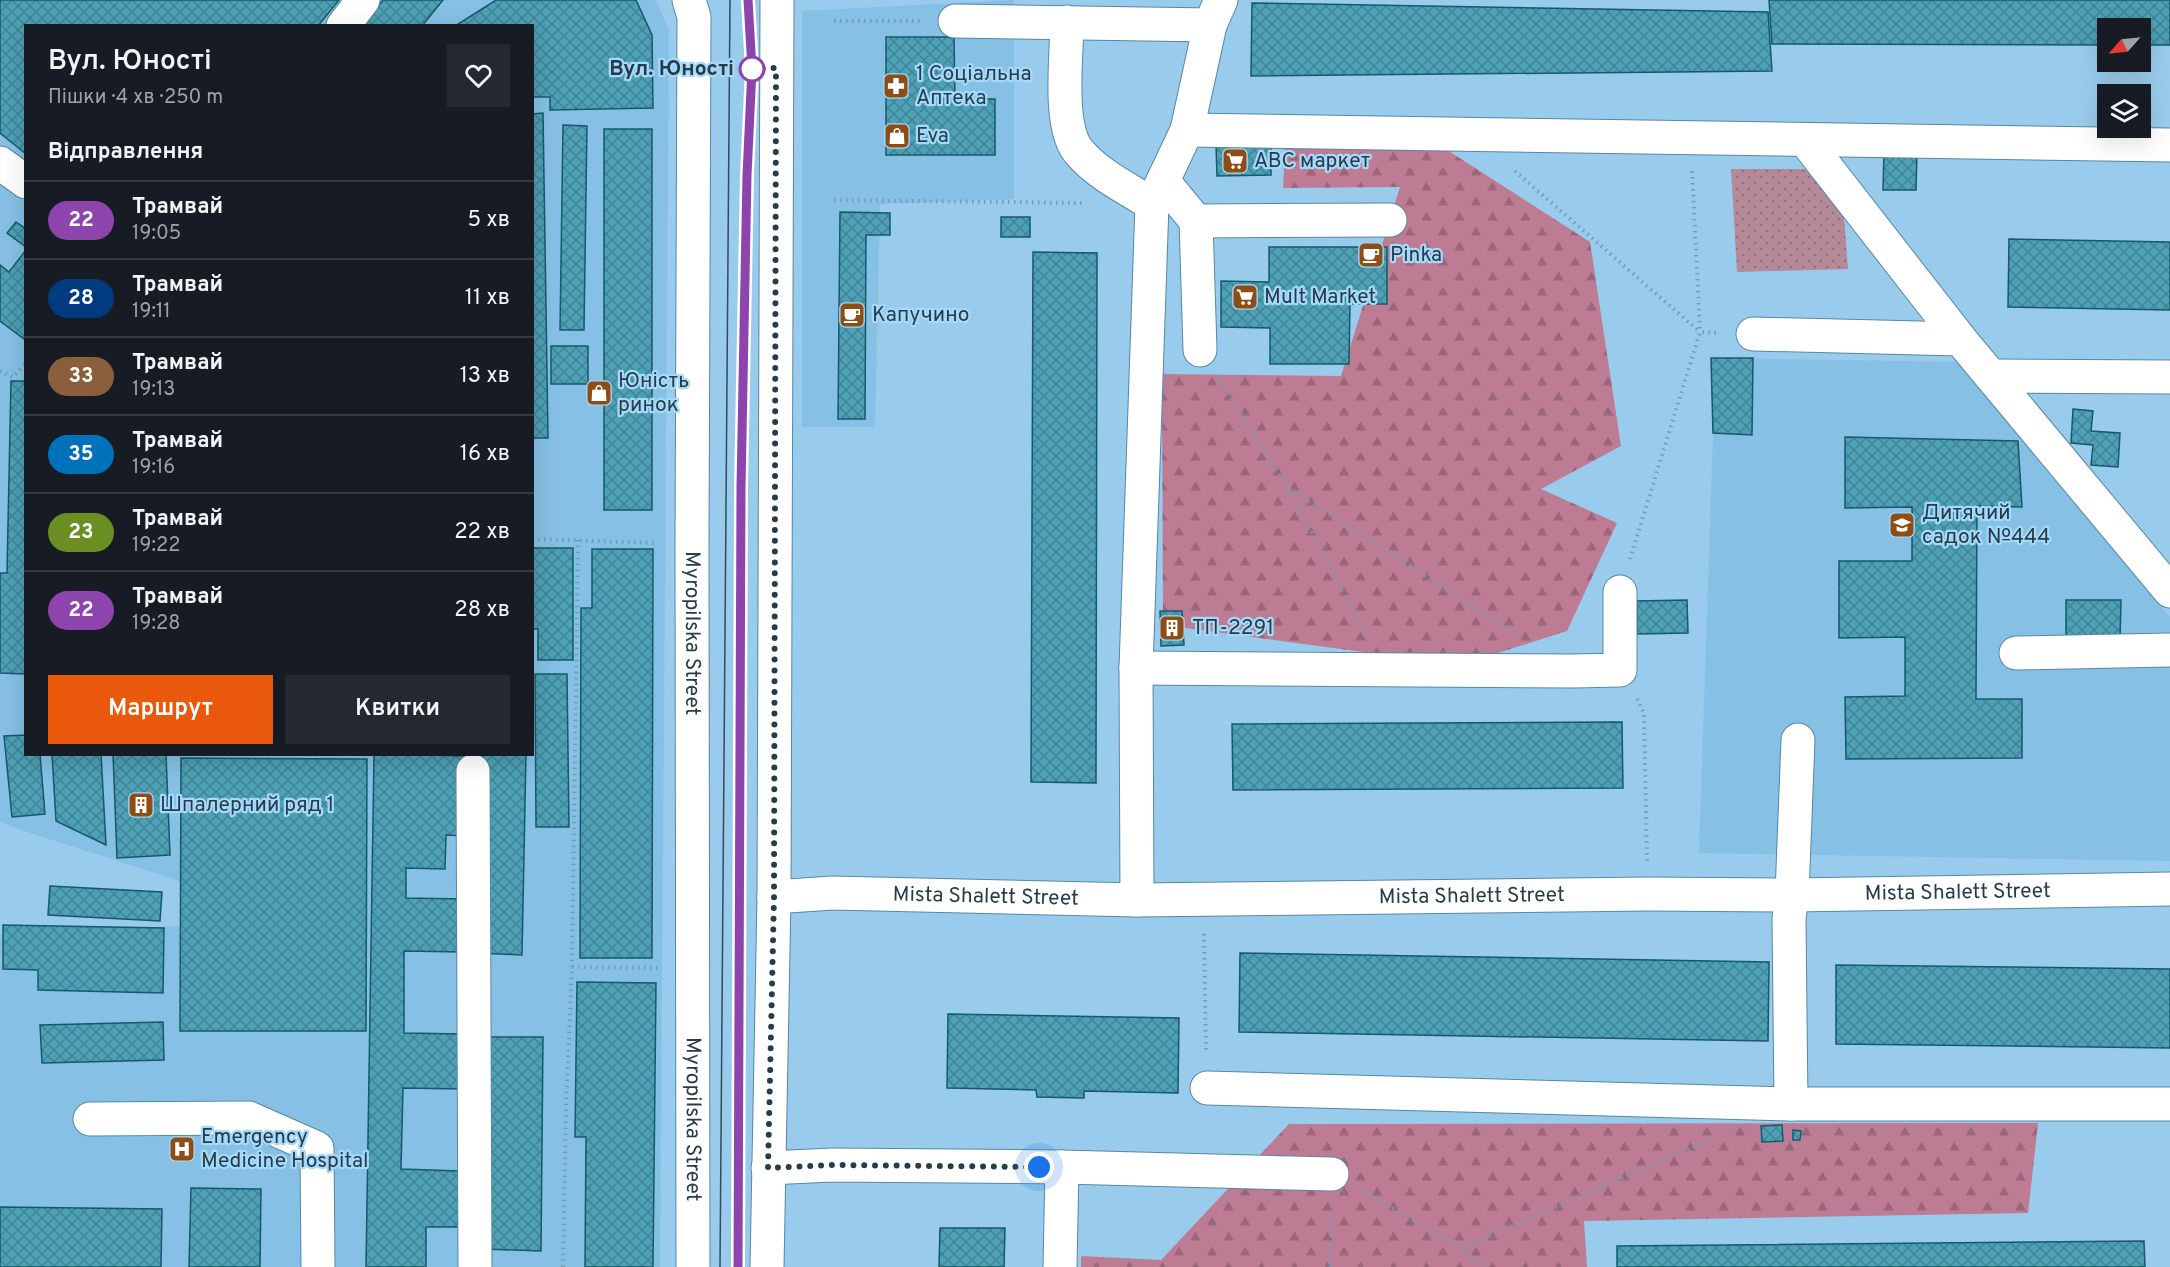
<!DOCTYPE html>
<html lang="uk">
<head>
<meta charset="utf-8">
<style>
	body { margin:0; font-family:Overpass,sans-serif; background:#242831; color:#f1f3f6; height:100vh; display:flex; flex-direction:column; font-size:22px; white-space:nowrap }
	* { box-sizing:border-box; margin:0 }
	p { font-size:20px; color:#9ea1a6 }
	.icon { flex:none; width:33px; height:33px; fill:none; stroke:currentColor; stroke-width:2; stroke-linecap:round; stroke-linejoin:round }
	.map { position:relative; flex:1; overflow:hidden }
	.side { position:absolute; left:24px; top:24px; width:510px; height:732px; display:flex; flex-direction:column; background:#171b24; border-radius:0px; box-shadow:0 6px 24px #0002 }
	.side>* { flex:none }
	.badge { padding:0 12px; border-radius:20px; font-size:21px; line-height:39px }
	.needle { width:39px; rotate:243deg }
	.buttons { position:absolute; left:2097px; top:18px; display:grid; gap:12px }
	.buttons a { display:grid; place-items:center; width:54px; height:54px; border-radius:0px; background:#171b24; box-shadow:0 6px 24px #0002; font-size:30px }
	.you { position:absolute; width:30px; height:30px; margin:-15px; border:4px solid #fff; border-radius:50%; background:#1a73e8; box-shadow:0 0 0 9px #1a73e833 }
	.map>.badge { position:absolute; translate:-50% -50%; box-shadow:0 0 0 3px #fff }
	h2 { padding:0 24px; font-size:22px; line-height:54px }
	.round { display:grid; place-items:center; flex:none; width:63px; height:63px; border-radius:0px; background:#242831 }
	.head { display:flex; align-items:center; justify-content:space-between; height:102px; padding:0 24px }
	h1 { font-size:28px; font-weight:600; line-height:45px }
	.cta { display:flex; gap:12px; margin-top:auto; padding:12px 24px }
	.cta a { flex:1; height:69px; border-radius:0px; background:#ea580c; color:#fff; font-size:24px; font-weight:600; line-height:69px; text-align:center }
	.cta a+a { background:#242831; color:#f1f3f6 }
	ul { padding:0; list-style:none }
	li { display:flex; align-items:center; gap:18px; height:78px; padding:0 24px; border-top:2px solid #363941 }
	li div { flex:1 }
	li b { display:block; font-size:22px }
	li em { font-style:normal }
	li .badge { min-width:66px; font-weight:700; text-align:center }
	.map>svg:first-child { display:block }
</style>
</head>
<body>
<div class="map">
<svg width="2170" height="1267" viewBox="0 0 2170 1267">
	<defs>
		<pattern id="grass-dots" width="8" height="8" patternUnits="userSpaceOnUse" patternTransform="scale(1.5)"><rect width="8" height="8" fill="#b58a98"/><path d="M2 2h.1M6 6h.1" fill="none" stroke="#93727e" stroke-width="1.8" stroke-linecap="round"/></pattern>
		<pattern id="forest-firs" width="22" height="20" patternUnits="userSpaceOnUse" patternTransform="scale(1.5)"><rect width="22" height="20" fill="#bd7c93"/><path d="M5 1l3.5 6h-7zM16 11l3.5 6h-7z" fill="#9a677a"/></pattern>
		<pattern id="building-cross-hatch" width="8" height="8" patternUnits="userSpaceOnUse" patternTransform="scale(1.5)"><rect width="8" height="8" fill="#4da0b5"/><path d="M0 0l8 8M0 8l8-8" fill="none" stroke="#408495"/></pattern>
	</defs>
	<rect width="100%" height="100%" fill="#99ccec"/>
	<path fill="#86c0e4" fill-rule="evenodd" d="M0,0h656l13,31 -9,1236h-660v-333l180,-8v-45l-153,-49 -27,-10zM26,26h506v728h-506z
		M1014,0v199l-134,5 -5,223h-73v-416z
		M1711,358l251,4 208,255v244l-471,-8 14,-420z"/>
	<path fill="url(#grass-dots)" d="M1731,169h74l39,47 4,53 -111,3z"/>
	<path fill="url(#forest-firs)" d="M1427,137l163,105 31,204 -80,43 76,34 -50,108 -107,34 -297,-40 -1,-251 179,2 59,-189 -117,1 2,-40z
		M2038,1123l-10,90 -444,8 3,46h-506v-11l80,4 128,-136z"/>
	<path fill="url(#building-cross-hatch)" stroke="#145a6a" stroke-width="1.5" d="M0,0h339l-21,26h-292v128l-26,-21z
		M383,0h60l-21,26h-59z
		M496,0h140l16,35 1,73 -103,2v-13h-18v-71h-77z
		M1769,0h401v45h-30v-17h-32v17l-336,-1z
		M1252,3l516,9 4,59 -521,5z
		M886,37h68l1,62h40v56h-109z
		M543,113l5,325h-16v-324z
		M563,125l24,1 -3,204h-24z
		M604,129h48v381h-48z
		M1271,143v32l-54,1 -1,-32z
		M1884,152l33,1 -1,37h-33z
		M840,212l50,1v22h-24l-1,184h-27z
		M1001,217h29v20h-29z
		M16,222l10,7v18l-19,-14z
		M2009,239l161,3v68l-162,-3z
		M1269,247h118v57h-37l-1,60h-79v-36l-49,-1v-46l48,1z
		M26,250v87l-2,2 -24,-18v-56l9,7z
		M1033,252l64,1 -1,530 -65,-1z
		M551,346h37v38h-37z
		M1711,358h42l-1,77 -39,-2z
		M11,381h15v293l-26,-1v-100h7z
		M2073,409l20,2 -2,20 29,2 -2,34 -27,-2 2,-20 -22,-2z
		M1845,437l173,4 4,66 -45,-1 -1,193h46v59l-176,1 -1,-62 60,-1v-59l-66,1v-77h73v-54l-67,1z
		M532,548h41v112h-35v-31h-6z
		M592,549h61l-1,409h-72l1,-350h11z
		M1687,600l1,33 -51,1v-33z
		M2066,600h55l-1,41h-54z
		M1160,611h22l2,34 -23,1z
		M535,674h32l2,153h-33z
		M1622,722l1,66 -390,2 -1,-66z
		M26,735v19h14l5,60 -33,3 -8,-81z
		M52,754h49l5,91 -50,-24z
		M113,754h53l4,101 -53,3z
		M374,754l92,2 -1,80 -19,-1 -1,34 -39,-1v30l58,1 -1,53 -59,-1v82l58,1 -1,55 -58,-1 -2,81 58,2v56h-33v40h-60z
		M483,754h43l-4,201 -44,-2z
		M181,758l186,1 -1,272h-186z
		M50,886l112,6 -2,29 -112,-6z
		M3,925l161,3 -1,65 -125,-3v-20l-35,-1z
		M1240,953l529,9 -1,79 -529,-9z
		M1836,965l334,4v79l-334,-4z
		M577,982l79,1 -3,284h-68l1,-130h-11z
		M948,1014l231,4 -1,75 -94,-2v7l-47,-1 -1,-7 -89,-2z
		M163,1022l1,38 -122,3 -2,-38z
		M487,1037h56l-2,214 -57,-2z
		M1782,1125l1,16 -21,1 -1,-16z
		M1793,1130l8,1 -1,9h-7z
		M191,1188l70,1 -1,78h-71z
		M0,1207l162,2 -1,58h-161z
		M940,1228h65l-1,39h-65z
		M2144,1241l1,26h-528v-21z"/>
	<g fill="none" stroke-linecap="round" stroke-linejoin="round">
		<g stroke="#5687a5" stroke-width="35">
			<g id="minor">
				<path id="s1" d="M689,0l5,17 -2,528 1,722"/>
				<path d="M955,21l255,4"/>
				<path d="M1067,22c0,33 -10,107 13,131 19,22 48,36 72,51"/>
				<path d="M343,26l20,-26"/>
				<path d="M1187,130l983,15"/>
				<path d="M1805,140l155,199"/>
				<path d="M0,163l26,19"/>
				<path d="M1163,181l33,40 194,-1"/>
				<path d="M1196,221l4,129"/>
				<path d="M1753,334l207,5 210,252"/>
				<path d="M1991,376l179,1"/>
				<path d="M2016,653l154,-3"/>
				<path d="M1136,668l439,3 45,-1v-78"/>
				<path d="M473,771l2,496"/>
				<path id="s2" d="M774,897l58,-4 305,7 510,-6 145,1 378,-6"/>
				<path d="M1137,900l-1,-232 16,-464 35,-74 23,-105 11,-25"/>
				<path d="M1207,1088l584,16h379"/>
				<path d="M1791,1104l-2,-185 3,-24 6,-155"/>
				<path d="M90,1119l159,-1 68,30 1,119"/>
				<path d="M768,1168l64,-3 230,2 270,7"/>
				<path d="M767,1267l7,-370 3,-897"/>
				<path d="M1060,1267l2,-100"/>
			</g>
		</g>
		<path stroke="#739cb5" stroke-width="4" stroke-dasharray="1.5 4.5" stroke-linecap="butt" d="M834,21h87
			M1515,171l185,161
			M1692,171l8,160
			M834,200l248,3
			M0,371l13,6 13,-14
			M1218,378l70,109 77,147
			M1288,488l229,146
			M532,539l126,4
			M1630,559l70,-227 19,1
			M1637,699l7,14 3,148
			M1204,934l2,118
			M572,967l86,1
			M1361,1190l101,58 21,19
			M1462,1248l251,-110
			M563,1267l3,-160 6,-140 6,-427
			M1330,1267l2,-59"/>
		<use href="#minor" stroke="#fff" stroke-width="33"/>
		<path stroke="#334b5a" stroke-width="1.5" d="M720,1267l10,-1267
			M738,1267l3,-780 6,-312 5,-106 -4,-69"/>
	</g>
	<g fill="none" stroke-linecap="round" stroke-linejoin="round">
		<g stroke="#fff" stroke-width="14">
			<path id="line" d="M738,1267l3,-780 6,-312 5,-106 -4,-69"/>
		</g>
		<use href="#line" stroke="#8e44ad" stroke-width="9"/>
		<path stroke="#273c49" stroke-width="6" stroke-dasharray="0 10.8" d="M752,69l24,-1 -2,829 -6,271 64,-3 207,2"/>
	</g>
	<defs>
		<g id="pharmacy-square" transform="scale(1.35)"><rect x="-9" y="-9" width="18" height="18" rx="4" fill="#8d4d15" stroke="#a5d9fa"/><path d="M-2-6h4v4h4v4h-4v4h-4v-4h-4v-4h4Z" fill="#fff"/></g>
		<g id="shop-square" transform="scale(1.35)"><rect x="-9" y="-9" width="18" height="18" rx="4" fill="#8d4d15" stroke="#a5d9fa"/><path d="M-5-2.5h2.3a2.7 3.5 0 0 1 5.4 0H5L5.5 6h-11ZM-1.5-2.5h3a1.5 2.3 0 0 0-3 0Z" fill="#fff"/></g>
		<g id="supermarket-square" transform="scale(1.35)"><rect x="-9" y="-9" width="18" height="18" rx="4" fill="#8d4d15" stroke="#a5d9fa"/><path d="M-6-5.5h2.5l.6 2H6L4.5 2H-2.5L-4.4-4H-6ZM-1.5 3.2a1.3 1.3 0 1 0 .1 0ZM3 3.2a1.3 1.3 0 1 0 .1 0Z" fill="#fff"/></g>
		<g id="cafe-square" transform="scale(1.35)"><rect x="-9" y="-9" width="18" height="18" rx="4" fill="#8d4d15" stroke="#a5d9fa"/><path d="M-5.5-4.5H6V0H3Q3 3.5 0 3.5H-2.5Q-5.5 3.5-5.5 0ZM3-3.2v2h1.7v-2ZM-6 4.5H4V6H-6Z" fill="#fff"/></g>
		<g id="school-square" transform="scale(1.35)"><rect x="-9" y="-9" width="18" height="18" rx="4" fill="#8d4d15" stroke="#a5d9fa"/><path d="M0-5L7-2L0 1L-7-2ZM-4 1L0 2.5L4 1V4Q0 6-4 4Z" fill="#fff"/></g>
		<g id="building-square" transform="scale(1.35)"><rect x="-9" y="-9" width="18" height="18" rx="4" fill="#8d4d15" stroke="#a5d9fa"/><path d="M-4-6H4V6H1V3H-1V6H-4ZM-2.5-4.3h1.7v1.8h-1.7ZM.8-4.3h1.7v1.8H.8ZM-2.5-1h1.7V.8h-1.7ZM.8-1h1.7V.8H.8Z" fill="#fff"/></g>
		<g id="hospital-square" transform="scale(1.35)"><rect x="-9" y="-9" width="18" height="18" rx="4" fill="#8d4d15" stroke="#a5d9fa"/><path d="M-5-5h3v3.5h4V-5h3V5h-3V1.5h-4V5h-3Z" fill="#fff"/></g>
	</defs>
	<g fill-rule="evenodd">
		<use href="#pharmacy-square" x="896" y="86"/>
		<use href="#shop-square" x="897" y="136"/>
		<use href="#supermarket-square" x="1235" y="161"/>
		<use href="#cafe-square" x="1371" y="255"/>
		<use href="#supermarket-square" x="1245" y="297"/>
		<use href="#cafe-square" x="852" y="315"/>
		<use href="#shop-square" x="599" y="393"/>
		<use href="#school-square" x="1902" y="525"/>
		<use href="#building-square" x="1172" y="628"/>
		<use href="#building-square" x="141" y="805"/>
		<use href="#hospital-square" x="182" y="1149"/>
	</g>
	<circle fill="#fff" stroke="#8e44ad" stroke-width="3" cx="752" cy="69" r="12"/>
	<g text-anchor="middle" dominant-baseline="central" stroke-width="4.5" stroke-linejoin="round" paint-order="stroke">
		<g font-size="21" font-weight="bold" fill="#273c49" stroke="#a5d9fa" text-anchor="end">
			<text x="734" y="69">Вул. Юності</text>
		</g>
		<g font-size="21" fill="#273c49" stroke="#a5d9fa" text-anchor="start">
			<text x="916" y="74">1 Соціальна<tspan x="916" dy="24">Аптека</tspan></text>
			<text x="916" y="136">Eva</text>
			<text x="1254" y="161">АВС маркет</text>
			<text x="1390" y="255">Pinka</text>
			<text x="1264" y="297">Mult Market</text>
			<text x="872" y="315">Капучино</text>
			<text x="618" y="381">Юність<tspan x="618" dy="24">ринок</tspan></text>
			<text x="1922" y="513">Дитячий<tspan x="1922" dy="24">садок №444</tspan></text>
			<text x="1192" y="628">ТП-2291</text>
			<text x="160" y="805">Шпалерний ряд 1</text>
			<text x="201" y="1137">Emergency<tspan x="201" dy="24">Medicine Hospital</tspan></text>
		</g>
		<g font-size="21" fill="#273c49" stroke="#a5d9fa">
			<text stroke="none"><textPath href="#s1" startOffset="634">Myropilska Street</textPath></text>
			<text stroke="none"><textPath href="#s2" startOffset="1184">Mista Shalett Street</textPath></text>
			<text stroke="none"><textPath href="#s2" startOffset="212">Mista Shalett Street</textPath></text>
			<text stroke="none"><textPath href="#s2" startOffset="698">Mista Shalett Street</textPath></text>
			<text stroke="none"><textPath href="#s1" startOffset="1120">Myropilska Street</textPath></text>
		</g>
	</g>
</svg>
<div class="buttons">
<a><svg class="needle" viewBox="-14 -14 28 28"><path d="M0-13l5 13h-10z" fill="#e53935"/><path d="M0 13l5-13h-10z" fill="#9ea1a6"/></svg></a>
<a><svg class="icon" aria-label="layers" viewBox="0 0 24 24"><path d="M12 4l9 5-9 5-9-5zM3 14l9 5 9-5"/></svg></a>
</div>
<div class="you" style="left:1039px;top:1167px"></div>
<section class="side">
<div class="head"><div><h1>Вул. Юності</h1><p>Пішки · 4 хв · 250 m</p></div><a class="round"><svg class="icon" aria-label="heart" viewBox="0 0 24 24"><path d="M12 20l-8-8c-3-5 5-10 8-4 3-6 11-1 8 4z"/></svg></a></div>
<h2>Відправлення</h2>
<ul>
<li><span class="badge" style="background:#8e44ad;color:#fff">22</span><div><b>Трамвай</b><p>19:05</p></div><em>5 хв</em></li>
<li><span class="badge" style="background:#003b80;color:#fff">28</span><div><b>Трамвай</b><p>19:11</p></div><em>11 хв</em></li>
<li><span class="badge" style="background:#8b5e3c;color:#fff">33</span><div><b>Трамвай</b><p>19:13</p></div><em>13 хв</em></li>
<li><span class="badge" style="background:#0072bc;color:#fff">35</span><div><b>Трамвай</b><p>19:16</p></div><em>16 хв</em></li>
<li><span class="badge" style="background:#6b8e23;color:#fff">23</span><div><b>Трамвай</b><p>19:22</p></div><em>22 хв</em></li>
<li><span class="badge" style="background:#8e44ad;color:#fff">22</span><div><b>Трамвай</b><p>19:28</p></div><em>28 хв</em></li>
</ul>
<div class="cta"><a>Маршрут</a><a>Квитки</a></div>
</section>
</div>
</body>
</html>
